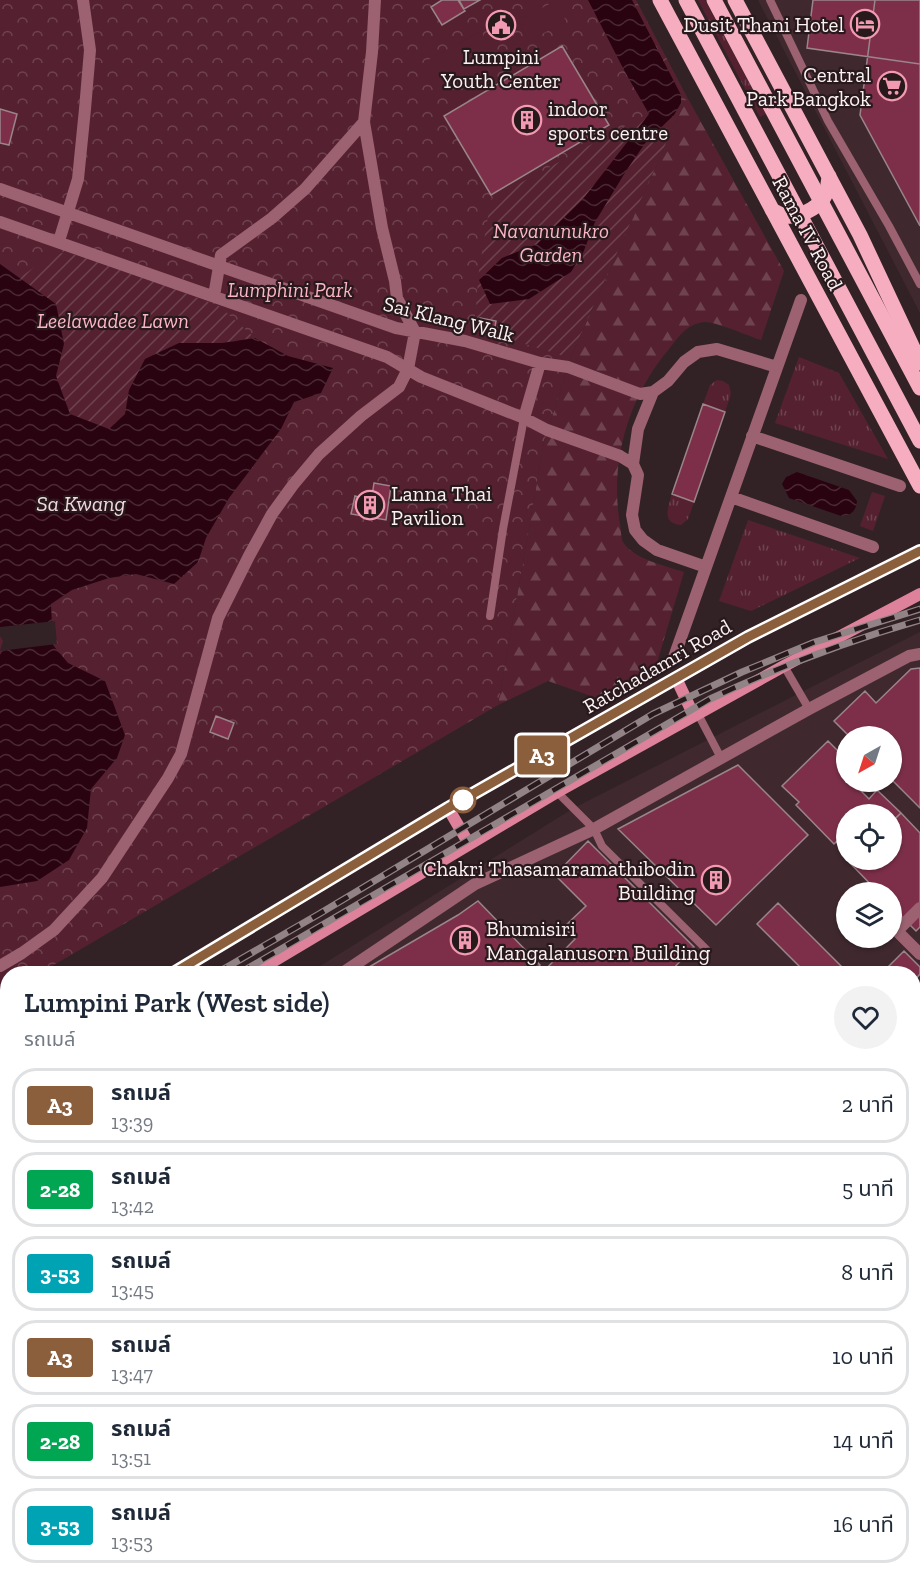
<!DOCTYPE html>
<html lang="th">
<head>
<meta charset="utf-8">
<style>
	body { margin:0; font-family:"Zilla Slab","Noto Sans Thai",serif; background:#f2f2f3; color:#1f2937; height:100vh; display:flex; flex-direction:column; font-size:22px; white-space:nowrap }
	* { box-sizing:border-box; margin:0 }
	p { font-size:20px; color:#747a83 }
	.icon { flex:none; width:33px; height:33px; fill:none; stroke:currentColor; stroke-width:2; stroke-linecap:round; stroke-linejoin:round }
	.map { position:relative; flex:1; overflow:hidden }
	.drawer { position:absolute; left:0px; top:966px; width:921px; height:618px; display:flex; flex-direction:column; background:#fff; border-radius:24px 24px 0 0; box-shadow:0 2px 4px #0004 }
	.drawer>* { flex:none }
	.badge { padding:0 12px; border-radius:4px; font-size:21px; line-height:39px }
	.needle { width:39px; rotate:219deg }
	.tools { position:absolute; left:836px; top:726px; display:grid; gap:12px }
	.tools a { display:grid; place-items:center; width:66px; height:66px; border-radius:50%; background:#fff; box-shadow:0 2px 4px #0004; font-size:30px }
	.map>.badge { position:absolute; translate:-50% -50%; box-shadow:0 0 0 3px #fff }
	.round { display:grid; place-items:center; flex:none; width:63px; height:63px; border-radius:32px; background:#f2f2f3 }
	.overview { display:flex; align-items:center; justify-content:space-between; height:102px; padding:0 24px }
	h1 { font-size:28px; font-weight:600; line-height:45px }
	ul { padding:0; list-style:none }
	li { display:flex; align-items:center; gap:18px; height:75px; margin:0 12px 9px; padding:0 12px; border:3px solid #e0e1e3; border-radius:24px }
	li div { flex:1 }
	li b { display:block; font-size:22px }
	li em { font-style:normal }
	li .badge { min-width:66px; font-weight:700; text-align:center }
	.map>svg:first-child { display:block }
</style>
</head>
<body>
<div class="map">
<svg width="920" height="1584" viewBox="0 0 920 1584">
	<defs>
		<pattern id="grass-tufts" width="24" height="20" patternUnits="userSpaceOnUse" patternTransform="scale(1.5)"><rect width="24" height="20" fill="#552131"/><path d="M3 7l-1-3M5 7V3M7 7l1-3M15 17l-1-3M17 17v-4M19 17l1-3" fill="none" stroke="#6e424f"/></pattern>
		<pattern id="forest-firs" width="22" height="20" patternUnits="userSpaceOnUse" patternTransform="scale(1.5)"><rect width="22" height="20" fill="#552131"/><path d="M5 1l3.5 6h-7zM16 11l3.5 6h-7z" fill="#6e424f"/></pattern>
		<pattern id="park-crowns" width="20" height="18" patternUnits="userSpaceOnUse" patternTransform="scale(1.5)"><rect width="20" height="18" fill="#552131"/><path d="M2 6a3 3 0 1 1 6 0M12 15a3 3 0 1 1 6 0" fill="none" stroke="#6e424f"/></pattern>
		<pattern id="garden-furrows" width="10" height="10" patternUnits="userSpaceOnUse" patternTransform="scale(1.5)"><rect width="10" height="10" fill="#552131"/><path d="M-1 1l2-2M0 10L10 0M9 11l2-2" fill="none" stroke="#6e424f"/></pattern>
		<pattern id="water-waves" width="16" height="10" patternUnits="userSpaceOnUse" patternTransform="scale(1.5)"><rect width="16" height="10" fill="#2a0311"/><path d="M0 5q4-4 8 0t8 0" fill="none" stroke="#4a2834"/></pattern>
	</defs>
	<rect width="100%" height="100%" fill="#322226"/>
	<path fill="#3f292f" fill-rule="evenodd" d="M758,0h162v313l-59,-114z
		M920,632v952h-920v-434l7,-5 1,431h906v-602l-605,-1 265,-165zM846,736h45v46h-45zM846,814h45v46h-45zM846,892h45v46h-45z"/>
	<path fill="url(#grass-tufts)" d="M698,0h7l61,114 -6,3z
		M799,357l40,16 49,86 -113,-36z
		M717,380l6,1 6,4 2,9 -6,18 -22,-8 7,-19z
		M872,492l13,4 -12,35 -13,-5z
		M672,494l22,8 -6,17 -7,6c-20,-2 -13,-17 -9,-31z
		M748,520l112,38 -109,53 -32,-10z"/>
	<path fill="url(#forest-firs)" d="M687,97l97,174 -23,69c-12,-4 -47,-19 -57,-18 -17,2 -25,14 -35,27 -40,47 -60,113 -49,175 1,5 1,14 3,18 10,17 43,24 61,30l-28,94 -59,32 -49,-17 -50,24 46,-263 27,-85z"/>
	<path fill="url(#park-crowns)" d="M0,0h636l51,97 -116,260 -27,85 -46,263 -458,268 -32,1 -1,18 -7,5z"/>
	<path fill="url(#garden-furrows)" d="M649,113l22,19 -101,226 -96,-30 5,-58 12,-71z
		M62,253l30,5 127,48 36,32 -33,5 -93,47 -4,24 -16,15 -39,-15 -14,-38 8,-32 -8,-40 -37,-26 33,-23z"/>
	<path fill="#552131" d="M555,1l11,20 -37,20 -11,-20z
		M481,31l16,30 -60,32 -16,-29z"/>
	<path fill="url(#water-waves)" d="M588,0h44l49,95v8l-7,12 -28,27 -20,29 -31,51 -12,31 -12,19 -42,27 -39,5 -11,-24 23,-22 35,-14 46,-45 66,-85 -24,-42z
		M0,264l56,40 8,40 -8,32 14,38 39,15 16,-15 4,-24 16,-31 34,-16h43l33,-5 33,18 45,12 -12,25 -27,9 -13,27 -52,69 -23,40 -8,24 -24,22 -38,-10 -27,4 -37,12 -21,14 2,41 15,18 37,18 20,54 -8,23 -26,31 -4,39 -18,32 -32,21 -37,6v-232l7,-14 -7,-10z
		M797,472l52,18 8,11c-1,10 -6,15 -16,15l-52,-18 -7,-14 4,-7z"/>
	<path fill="#322226" d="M55,621l2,23 -57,7 3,-10 -3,-5v-9z"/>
	<path fill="#7d2f49" stroke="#99858a" stroke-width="1.5" d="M442,0h16l7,11 -23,14 -11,-18z
		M459,0h21l-16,9z
		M813,0h107v64l-113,-16z
		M875,0h45v226l-60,-111z
		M562,46l47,79 -118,70 -47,-79z
		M0,109l17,5 -8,31 -9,-2z
		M480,318l16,3 -2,11 -17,-4z
		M703,404l22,8 -31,90 -22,-8z
		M374,483l17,3 -5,34 -35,-6 4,-18 10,3 7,-3z
		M920,668v140l-29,-29v-43h-42l-15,-15 31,-30 11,12 35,-34z
		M216,716l18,7 -6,16 -18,-7z
		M828,741l18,18v8l-4,4 4,4v7h6l17,17 8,-9 24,23 -10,9v-8h-45v36l-9,-9 -3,3 -38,-39 3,-3 -17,-16z
		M738,765l70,70 -92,90 -98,-96z
		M901,813l19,20v94l-4,4 -25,-25v-14h-13l-28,-29 3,-3h38v-37z
		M588,841l106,106 -26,27h-127l34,-35 -11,-12 22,-21 -31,-31z
		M478,901l62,64 -9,9h-174l101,-59z
		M778,903l71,71h-42l-50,-50z
		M904,951l16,16v7l-6,7v-7h-21l-6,-6z
		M914,1037l6,7v53l-6,7z
		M3,1186l5,5v140l-8,-8v-133z
		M914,1189l6,6v43l-6,-6z
		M914,1334l6,6v15l-6,6z
		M0,1355l8,7v23l-8,7z
		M920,1409v35l-6,-7v-21z
		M914,1461l6,6v73l-6,-7z
		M0,1468l8,8v16l-8,8z
		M8,1537v39h91l8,8h-100l-7,-7v-33z
		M914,1564l6,6v14h-123l-8,-8h125z
		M238,1576h38l7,8h-38z
		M457,1576h90l-8,8h-75z
		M623,1576h102l7,8h-102z"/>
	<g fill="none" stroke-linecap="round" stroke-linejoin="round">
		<path stroke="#9c6271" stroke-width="8" d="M770,0l58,121 61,105 31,58
			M490,616l13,-87 21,-111
			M784,666l25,43
			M698,714l23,44
			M557,792l37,37 8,17 105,104
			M914,1373l6,-6
			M0,1410l8,-7
			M914,1447l6,6
			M914,1553l6,6"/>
		<path stroke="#9c6271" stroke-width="12" d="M0,189l396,139 69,13 75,22 28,4 72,27 13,-2 15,-11 16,-19 14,-10 19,-3 60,18
			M0,222l387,135 34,20 103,41 23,12 73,26 13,8 5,11 -6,40 3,15 8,10 14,10 49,17
			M59,241l19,-62 7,-70 5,-59 -7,-50
			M214,296l7,-41 51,-37 33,-29 59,-67
			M524,418l16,-55
			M752,436l148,50
			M633,464l5,-35 15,-37
			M731,497l142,50
			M673,660l128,-360
			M920,908l-23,23 23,23
			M0,966l22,-13 32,-23 48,-52 66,-100 13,-24 37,-136 31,-62 23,-42 21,-29 26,-31 42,-38 38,-29 9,-18 7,-37 -18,-34 -2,-17 -13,-53 -18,-106 8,-70 3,-52
			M341,974l134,-90 119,-55 215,-120 100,-53 11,-2
			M0,1126l8,9
			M0,1162l8,-3
			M0,1341l8,7
			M435,1576l8,8
			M765,1576l7,8
			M394,1584l8,-8
			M549,1584l7,-8"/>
		<path stroke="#de829c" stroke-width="12" d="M676,678l18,38
			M448,808l21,36
			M172,974l276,-166 301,-171 171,-86
			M252,974l305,-182 227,-126 136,-72
			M0,1077l8,-4
			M0,1120l8,-4"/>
		<path stroke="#f5adbf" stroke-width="15" d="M660,0l260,486
			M735,0l125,235 60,128
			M772,210c4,2 9,5 13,6 13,2 31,-7 38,-17 5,-7 5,-15 6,-23"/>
		<g stroke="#918386" stroke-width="7">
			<path id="rail" d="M215,974l104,-60 334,-200 89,-42 73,-30 105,-33
				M238,974l472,-275c68,-32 137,-58 210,-79
				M0,1097l8,-4
				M0,1111l8,-4"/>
		</g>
		<use href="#rail" stroke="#28191d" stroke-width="4.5" stroke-dasharray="14" stroke-linecap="butt"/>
		<path stroke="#f5adbf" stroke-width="15" d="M686,0l234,441
			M714,0l206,388"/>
	</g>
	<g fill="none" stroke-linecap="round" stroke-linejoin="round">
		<g stroke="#fff" stroke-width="14">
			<path id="line" d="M172,974l276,-166 300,-171 172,-86"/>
		</g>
		<use href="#line" stroke="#8b5e3c" stroke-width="9"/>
	</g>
	<defs>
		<g id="hotel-ring" transform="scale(1.5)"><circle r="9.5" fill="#28191d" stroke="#f19ab1" stroke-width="1.5"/><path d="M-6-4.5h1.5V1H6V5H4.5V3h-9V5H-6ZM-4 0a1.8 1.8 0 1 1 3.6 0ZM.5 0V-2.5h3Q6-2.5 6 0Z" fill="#f19ab1"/></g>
		<g id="civic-ring" transform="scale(1.5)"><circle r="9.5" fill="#28191d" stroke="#f19ab1" stroke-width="1.5"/><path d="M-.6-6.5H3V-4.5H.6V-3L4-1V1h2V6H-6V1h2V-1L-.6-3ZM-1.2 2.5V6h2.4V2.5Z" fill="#f19ab1"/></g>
		<g id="supermarket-ring" transform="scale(1.5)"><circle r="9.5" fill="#28191d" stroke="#f19ab1" stroke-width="1.5"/><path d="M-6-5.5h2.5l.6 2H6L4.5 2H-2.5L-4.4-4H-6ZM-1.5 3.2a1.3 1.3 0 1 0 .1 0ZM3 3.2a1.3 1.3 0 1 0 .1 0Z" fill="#f19ab1"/></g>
		<g id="building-ring" transform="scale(1.5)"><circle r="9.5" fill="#28191d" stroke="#f19ab1" stroke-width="1.5"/><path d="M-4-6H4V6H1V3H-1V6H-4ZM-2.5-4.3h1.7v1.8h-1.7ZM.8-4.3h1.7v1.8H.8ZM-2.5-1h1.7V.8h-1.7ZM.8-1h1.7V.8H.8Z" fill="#f19ab1"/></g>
	</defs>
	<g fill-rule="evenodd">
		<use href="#hotel-ring" x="865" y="24"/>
		<use href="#civic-ring" x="501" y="25"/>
		<use href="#supermarket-ring" x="892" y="86"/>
		<use href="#building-ring" x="527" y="120"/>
		<use href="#building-ring" x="370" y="505"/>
		<use href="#building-ring" x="716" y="880"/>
		<use href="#building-ring" x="465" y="940"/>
	</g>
	<circle fill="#fff" stroke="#8b5e3c" stroke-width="3" cx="463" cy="800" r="12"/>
	<g text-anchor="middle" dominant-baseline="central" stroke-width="4.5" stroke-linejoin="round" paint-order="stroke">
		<g font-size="21" fill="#fbf0f2" stroke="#28191d" text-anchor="end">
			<text x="844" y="24">Dusit Thani Hotel</text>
			<text x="501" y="56" text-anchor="middle">Lumpini<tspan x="501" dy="24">Youth Center</tspan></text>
			<text x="871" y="74">Central<tspan x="871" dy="24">Park Bangkok</tspan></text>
			<text x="548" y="108" text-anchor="start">indoor<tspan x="548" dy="24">sports centre</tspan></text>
			<text x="391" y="493" text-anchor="start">Lanna Thai<tspan x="391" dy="24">Pavilion</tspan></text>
			<text x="695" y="868">Chakri Thasamaramathibodin<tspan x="695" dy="24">Building</tspan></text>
			<text x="486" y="928" text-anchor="start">Bhumisiri<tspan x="486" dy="24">Mangalanusorn Building</tspan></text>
		</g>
		<g font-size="21" font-style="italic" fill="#fbb5c6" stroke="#28191d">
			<text x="551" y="230">Navanunukro<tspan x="551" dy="24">Garden</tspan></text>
			<text x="290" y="289">Lumphini Park</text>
			<text x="113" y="320">Leelawadee Lawn</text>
		</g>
		<g font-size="21" fill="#fbf0f2" stroke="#28191d">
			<text transform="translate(808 233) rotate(62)">Rama IV Road</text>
			<text transform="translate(449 319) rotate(14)">Sai Klang Walk</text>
			<text transform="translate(657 666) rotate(-30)">Ratchadamri Road</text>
		</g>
		<g font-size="22" font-style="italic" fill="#f2d9df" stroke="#28191d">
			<text x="81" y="503">Sa Kwang</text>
		</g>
	</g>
</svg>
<div class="tools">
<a><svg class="needle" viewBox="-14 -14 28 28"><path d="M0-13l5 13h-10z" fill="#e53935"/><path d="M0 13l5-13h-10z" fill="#747a83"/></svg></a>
<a><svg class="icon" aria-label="locate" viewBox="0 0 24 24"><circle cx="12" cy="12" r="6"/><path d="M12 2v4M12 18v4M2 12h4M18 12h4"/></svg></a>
<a><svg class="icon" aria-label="layers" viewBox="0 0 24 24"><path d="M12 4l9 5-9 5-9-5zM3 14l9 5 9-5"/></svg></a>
</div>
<b class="badge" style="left:542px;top:755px;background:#8b5e3c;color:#fff">A3</b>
<section class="drawer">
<div class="overview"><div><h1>Lumpini Park (West side)</h1><p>รถเมล์</p></div><a class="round"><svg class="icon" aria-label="heart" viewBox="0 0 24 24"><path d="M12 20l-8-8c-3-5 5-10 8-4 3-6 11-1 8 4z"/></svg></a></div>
<ul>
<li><span class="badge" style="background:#8b5e3c;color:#fff">A3</span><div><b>รถเมล์</b><p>13:39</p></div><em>2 นาที</em></li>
<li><span class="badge" style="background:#00a651;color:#fff">2-28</span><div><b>รถเมล์</b><p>13:42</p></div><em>5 นาที</em></li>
<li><span class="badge" style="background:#00a3b4;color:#fff">3-53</span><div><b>รถเมล์</b><p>13:45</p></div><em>8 นาที</em></li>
<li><span class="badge" style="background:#8b5e3c;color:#fff">A3</span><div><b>รถเมล์</b><p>13:47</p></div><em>10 นาที</em></li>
<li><span class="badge" style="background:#00a651;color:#fff">2-28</span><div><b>รถเมล์</b><p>13:51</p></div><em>14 นาที</em></li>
<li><span class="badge" style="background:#00a3b4;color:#fff">3-53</span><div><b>รถเมล์</b><p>13:53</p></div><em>16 นาที</em></li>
</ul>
</section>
</div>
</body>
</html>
